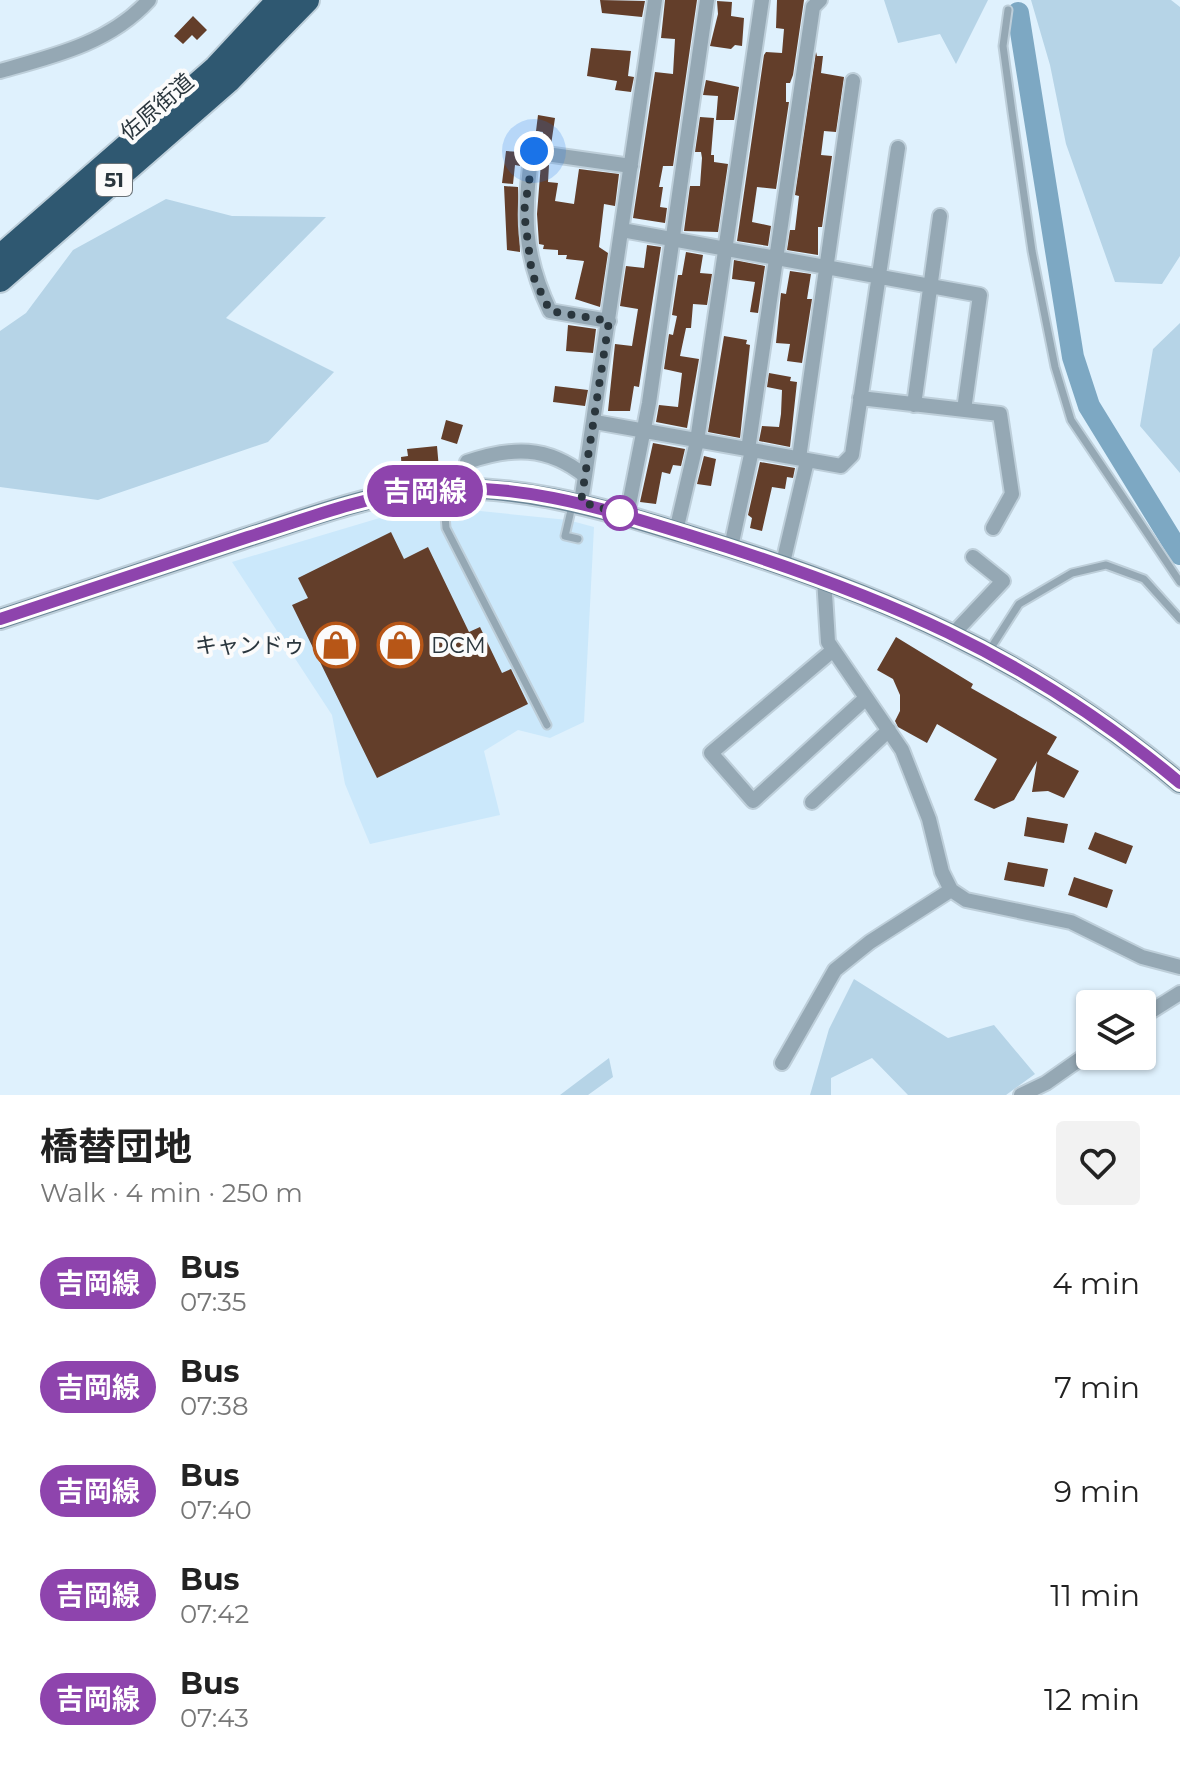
<!DOCTYPE html>
<html lang="en">
<head>
<meta charset="utf-8">
<style>
	body { margin:0; font-family:Montserrat,"Noto Sans JP",sans-serif; background:#f2f2f2; color:#222; height:100vh; display:flex; flex-direction:column; font-size:30px; white-space:nowrap }
	* { box-sizing:border-box; margin:0 }
	p { font-size:26px; color:#767676 }
	.icon { flex:none; width:44px; height:44px; fill:none; stroke:currentColor; stroke-width:2; stroke-linecap:round; stroke-linejoin:round }
	.map { position:relative; height:1095px; overflow:hidden }
	.details { display:flex; flex-direction:column; background:#fff; flex:1 }
	.details>* { flex:none }
	.badge { padding:0 16px; border-radius:26px; font-size:28px; line-height:52px }
	.buttons { position:absolute; left:1076px; top:990px; display:grid; gap:16px }
	.buttons a { display:grid; place-items:center; width:80px; height:80px; border-radius:8px; background:#fff; box-shadow:0 2px 6px #0004; font-size:40px }
	.you { position:absolute; width:40px; height:40px; margin:-20px; border:6px solid #fff; border-radius:50%; background:#1a73e8; box-shadow:0 0 0 12px #1a73e833 }
	.map>.badge { position:absolute; translate:-50% -50%; box-shadow:0 0 0 4px #fff }
	.round { display:grid; place-items:center; flex:none; width:84px; height:84px; border-radius:8px; background:#f2f2f2 }
	.summary { display:flex; align-items:center; justify-content:space-between; height:136px; padding:0 40px }
	h1 { font-size:38px; font-weight:700; line-height:60px }
	ul { padding:0; list-style:none }
	li { display:flex; align-items:center; gap:24px; height:104px; padding:0 40px }
	li div { flex:1 }
	li b { display:block; font-size:30px }
	li em { font-style:normal }
	li .badge { min-width:88px; font-weight:700; text-align:center }
	.map>svg:first-child { display:block }
</style>
</head>
<body>
<div class="map">
<svg width="1180" height="1095" viewBox="0 0 1180 1095">
	<rect width="100%" height="100%" fill="#dff1fd"/>
	<path fill="#cbe8fb" d="M460,509l108,11 26,7 -10,195 -34,16 -32,-8 -34,21 16,64 -130,29 -25,-60 -13,-69 -100,-153 171,-51z"/>
	<path fill="#b6d4e7" d="M884,0h104l-32,64 -16,-30 -42,9z
		M1031,0h140l9,7v249l-18,28 -47,-2 -49,-138 -16,-79z
		M166,199l66,17 94,1 -100,101 108,54 -66,70 -170,58 -98,-13v-156l26,-18 47,-63z
		M1180,323v150l-40,-47 13,-77z
		M854,979l94,59 46,-13 41,49 -29,21h-98l-36,-37 -41,20v17h-21l19,-66z
		M609,1058l4,19 -25,18h-28z"/>
	<g fill="none" stroke-linecap="round" stroke-linejoin="round">
		<path stroke="#7da8c3" stroke-width="22" d="M1018,13l55,344 16,49 91,148"/>
	</g>
	<path fill="#633e2a" d="M600,0l45,1 -3,16 -40,-4z
		M665,0h32l-24,166h-10l-4,21h4l-3,20 7,1 -2,15 -32,-5 22,-146 18,2 2,-35 -14,-1z
		M777,0h27l-11,75 -3,8h-4v19h3l-13,87 -19,-2 -5,35 19,4 -3,20 -31,-5 27,-186 2,-3 16,1 2,-24 -8,-1z
		M717,1l15,1 -1,14 13,2 -2,28 -7,-1 -4,4 -21,-3 8,-32z
		M193,16l14,14 -10,10 -5,-5 -9,9 -9,-8z
		M591,48l40,3 -3,25 6,1 -3,15 -16,-2 2,-9 -30,-5z
		M816,52l1,4h6l-2,17 23,4 -8,55 -12,-1 -3,24 11,1 -10,71h-4v28l-31,-5 3,-20h5l4,-34 -4,-1z
		M706,80l33,7 -5,33h-18l2,-24 -15,-1z
		M538,115l17,3 -4,27 -10,-2 2,-11 -7,-1z
		M700,117l14,1 -3,37h3v7l14,2 -10,68 -34,-1 6,-45h10l2,-28 -1,-6h-6z
		M506,151l16,1 -2,14 -5,-1 -2,19 -11,-1z
		M541,163l8,2 -1,17 10,1 -3,18 19,3 5,-35 40,5 -4,32 -11,-2 -5,43 9,6 -8,54 -25,-8 9,-38 -18,-2 1,-4h-9v-5l-15,-1 1,-4 -5,-1 -2,-30z
		M504,186l14,1 2,65 -13,-2z
		M647,245l14,2 -22,140 -5,-1 -4,25h-22l7,-67 17,2 6,-37 -18,-3 6,-40 18,2z
		M686,252l17,3 -3,18 12,1 -5,31 -14,-1 -2,24h-5l-6,28 19,3 -12,69 -31,-6 3,-17 19,2 4,-34 -18,-4 5,-35 4,1 4,-19 -5,-1 6,-40h4z
		M734,260l31,6 -7,47 -8,-1 5,-30 -23,-3z
		M790,271l21,3 -4,25h5l-10,64 -15,-2 3,-17 -14,-1 5,-50 5,1z
		M568,325l28,4 -3,24 -27,-2z
		M724,336l23,4 -1,4 4,1 -10,93 -32,-6z
		M769,373l22,4 -1,4 7,1 -7,65 -31,-6 3,-15 17,1 2,-13 1,-24 -15,-3z
		M555,386l33,4 -3,16 -32,-4z
		M446,420l17,5 -6,19 -16,-5z
		M653,443l32,6 -4,17 -8,-1 -3,9 -8,-2 -6,32 -16,-2z
		M437,446l2,23 -37,4 -1,-16 7,-1 -1,-7z
		M704,456l12,3 -5,27 -14,-2z
		M760,462l35,6 -2,10 -6,-1 -2,12 -13,-2 -10,44 -12,-3 2,-10 -4,-3z
		M391,532l13,27 24,-12 41,85 11,-5 22,46 9,-4 17,35 -151,74 -85,-173 16,-7 -10,-20z
		M896,637l77,47 -2,4 86,49 -10,17 32,17 -15,27 -16,-7 -16,1 5,-31 -23,39 -20,9 -20,-9 23,-41 -60,-35 -10,19 -29,-16 -3,-6 5,-10v-16l-7,-16 -16,-9z
		M1027,817l41,7 -4,19 -40,-7z
		M1095,832l38,14 -7,18 -38,-15z
		M1008,862l40,7 -4,18 -40,-7z
		M1074,877l39,13 -6,18 -39,-13z"/>
	<g fill="none" stroke-linecap="round" stroke-linejoin="round">
		<g stroke="#becfda" stroke-width="11">
			<path id="lane" d="M1008,10l-5,36 9,66 20,139 23,116 16,53 109,162
				M443,492l3,36 101,197
				M572,506l-7,30 13,3
				M989,651l30,-47 53,-31 34,-8 38,14 36,40"/>
		</g>
		<g stroke="#becfda" stroke-width="18">
			<path id="street" d="M0,71c54,-15 110,-28 149,-71
				M622,230l358,65 -16,115
				M609,321l-59,-10c-27,-57 -27,-97 -18,-159l99,14
				M860,398l140,16 12,80 -19,34
				M914,405l26,-189
				M595,422l246,44 11,-11 46,-307
				M748,450l65,-443 7,-7
				M799,458l54,-377
				M467,462c44,-15 80,-17 118,14l-4,26
				M585,476l70,-476
				M627,515l22,-112 58,-403
				M676,531l21,-90 65,-441
				M731,547l21,-97
				M783,563l24,-102
				M824,578l4,64 74,108 27,69 13,53 9,18 15,10 105,22 71,35 38,10
				M954,633l49,-52 -30,-24
				M832,651l-121,102 42,48 113,-103
				M812,802l77,-72
				M1142,1017l38,-24
				M782,1063l53,-93 35,-28 81,-52
				M1021,1095l25,-12 44,-31"/>
		</g>
		<g stroke="#becfda" stroke-width="24">
			<path id="secondary" d="M0,619c81,-27 162,-53 242,-80 57,-18 113,-40 172,-48 96,-11 184,16 275,44 187,57 339,120 491,248"/>
		</g>
		<g stroke="#becfda" stroke-width="28">
			<path id="highway" d="M0,257l216,-189 63,-68
				M0,280l228,-199 79,-81"/>
		</g>
		<use href="#lane" stroke="#95a8b4" stroke-width="7"/>
		<use href="#street" stroke="#95a8b4" stroke-width="14"/>
		<use href="#secondary" stroke="#6a8697" stroke-width="20"/>
		<use href="#highway" stroke="#2f5871" stroke-width="24"/>
	</g>
	<g fill="none" stroke-linecap="round" stroke-linejoin="round">
		<g stroke="#fff" stroke-width="18">
			<path id="line" d="M0,619c83,-28 166,-55 248,-82 55,-17 109,-38 166,-46 96,-12 185,16 275,44 188,58 338,119 491,248"/>
		</g>
		<use href="#line" stroke="#8e44ad" stroke-width="12"/>
		<path stroke="#2a363d" stroke-width="8" stroke-dasharray="0 14.4" d="M534,151l-10,61 8,62 18,37 59,10 -28,181 46,13 -7,-2"/>
	</g>
	<defs>
		<g id="shop-ring" transform="scale(2.3)"><circle r="9.5" fill="#fbfbfb" stroke="#b75617" stroke-width="1.5"/><path d="M-5-2.5h2.3a2.7 3.5 0 0 1 5.4 0H5L5.5 6h-11ZM-1.5-2.5h3a1.5 2.3 0 0 0-3 0Z" fill="#b75617"/></g>
	</defs>
	<g fill-rule="evenodd">
		<use href="#shop-ring" x="336" y="645"/>
		<use href="#shop-ring" x="400" y="645"/>
	</g>
	<circle fill="#fff" stroke="#8e44ad" stroke-width="4" cx="620" cy="513" r="16"/>
	<g text-anchor="middle" dominant-baseline="central" stroke-width="8" stroke-linejoin="round" paint-order="stroke">
		<rect fill="#fbfbfb" stroke="#697176" stroke-width="2" x="96" y="164" width="36" height="32" rx="6"/>
		<g font-size="20" font-weight="bold" fill="#2a363d">
			<text x="114" y="180">51</text>
		</g>
		<g font-size="22" fill="#2a363d" stroke="#fbfbfb">
			<text transform="translate(157 107) rotate(-41)">佐原街道</text>
		</g>
		<g font-size="22" fill="#2a363d" stroke="#fbfbfb" text-anchor="end">
			<text x="305" y="645">キャンドゥ</text>
			<text x="431" y="645" text-anchor="start">DCM</text>
		</g>
	</g>
</svg>
<div class="buttons">
<a><svg class="icon" aria-label="layers" viewBox="0 0 24 24"><path d="M12 4l9 5-9 5-9-5zM3 14l9 5 9-5"/></svg></a>
</div>
<div class="you" style="left:534px;top:151px"></div>
<b class="badge" style="left:425px;top:491px;background:#8e44ad;color:#fff">吉岡線</b>
</div>
<section class="details">
<div class="summary"><div><h1>橋替団地</h1><p>Walk · 4 min · 250 m</p></div><a class="round"><svg class="icon" aria-label="heart" viewBox="0 0 24 24"><path d="M12 20l-8-8c-3-5 5-10 8-4 3-6 11-1 8 4z"/></svg></a></div>
<ul>
<li><span class="badge" style="background:#8e44ad;color:#fff">吉岡線</span><div><b>Bus</b><p>07:35</p></div><em>4 min</em></li>
<li><span class="badge" style="background:#8e44ad;color:#fff">吉岡線</span><div><b>Bus</b><p>07:38</p></div><em>7 min</em></li>
<li><span class="badge" style="background:#8e44ad;color:#fff">吉岡線</span><div><b>Bus</b><p>07:40</p></div><em>9 min</em></li>
<li><span class="badge" style="background:#8e44ad;color:#fff">吉岡線</span><div><b>Bus</b><p>07:42</p></div><em>11 min</em></li>
<li><span class="badge" style="background:#8e44ad;color:#fff">吉岡線</span><div><b>Bus</b><p>07:43</p></div><em>12 min</em></li>
</ul>
</section>
</body>
</html>
